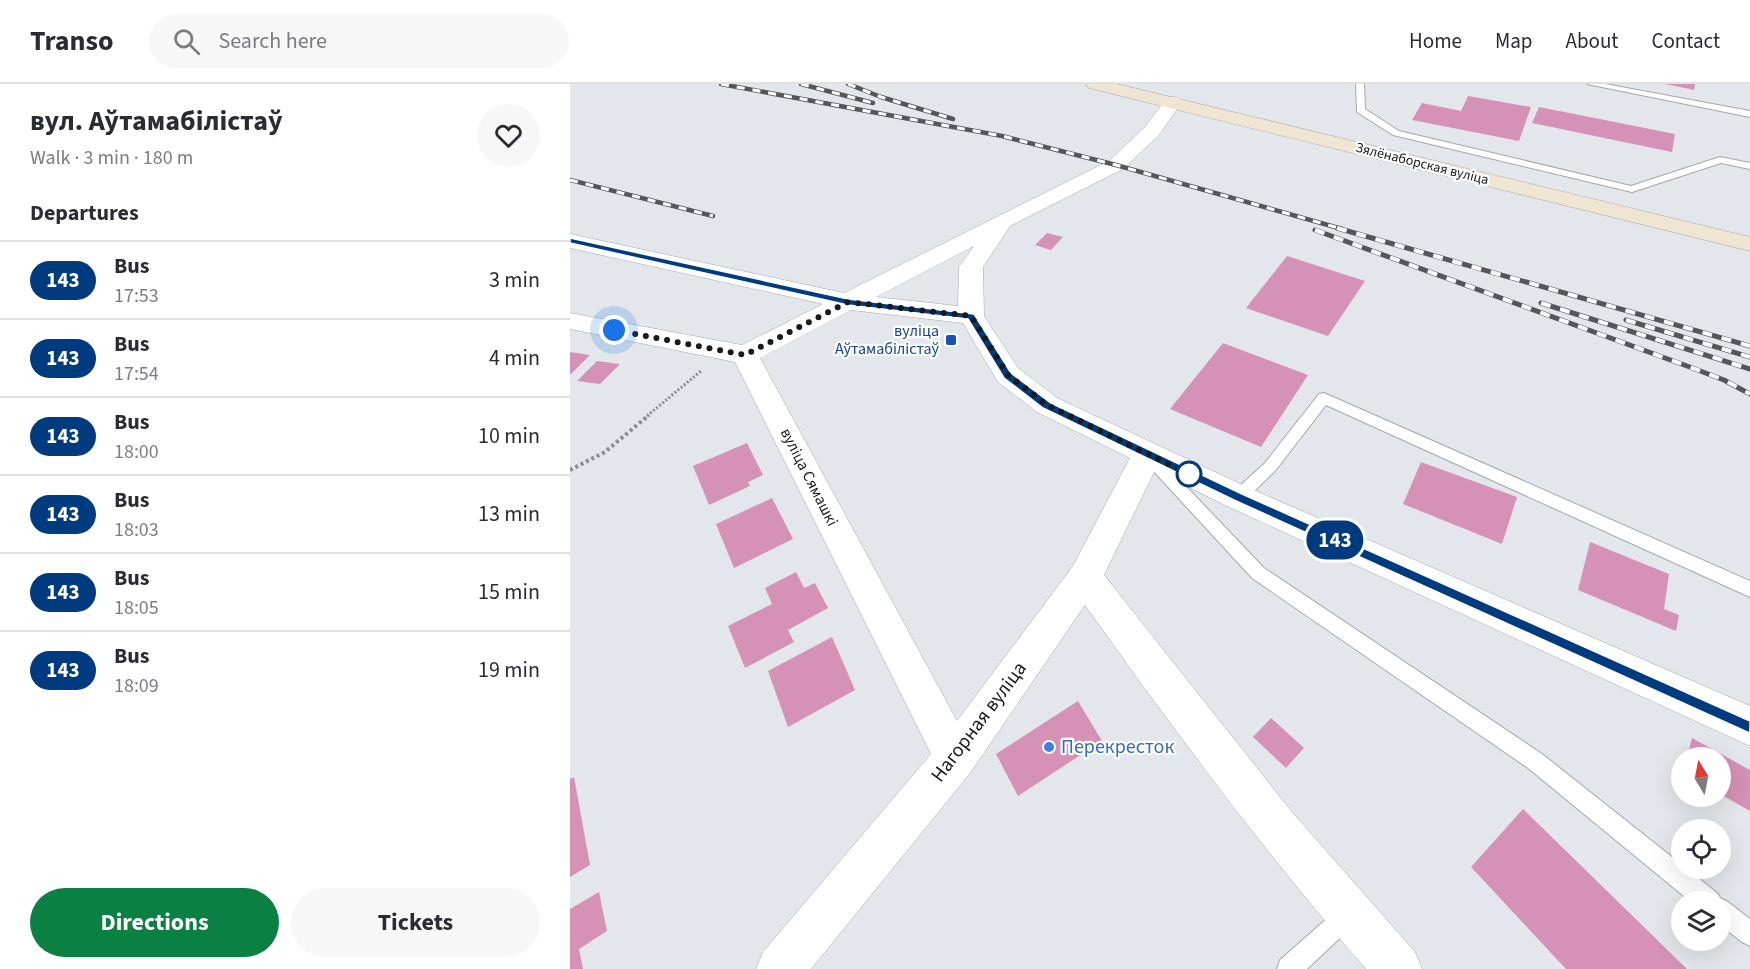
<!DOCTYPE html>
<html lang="en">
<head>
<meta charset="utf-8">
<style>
	body { margin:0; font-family:"Source Sans 3",sans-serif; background:#f7f7f7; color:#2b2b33; height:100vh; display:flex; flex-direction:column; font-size:22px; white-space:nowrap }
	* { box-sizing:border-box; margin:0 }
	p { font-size:20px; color:#7c7c81 }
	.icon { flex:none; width:33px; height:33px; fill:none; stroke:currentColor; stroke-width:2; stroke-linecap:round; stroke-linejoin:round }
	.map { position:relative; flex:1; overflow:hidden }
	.details { display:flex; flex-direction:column; background:#fff; width:570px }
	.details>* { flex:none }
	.badge { padding:0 12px; border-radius:20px; font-size:21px; line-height:39px }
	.needle { width:39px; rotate:350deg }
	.tools { position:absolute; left:1101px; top:663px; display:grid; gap:12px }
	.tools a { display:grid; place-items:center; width:60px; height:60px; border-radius:50%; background:#fff; box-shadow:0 6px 24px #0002; font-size:30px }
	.you { position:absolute; width:30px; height:30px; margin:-15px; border:4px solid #fff; border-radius:50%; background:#1a73e8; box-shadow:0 0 0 9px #1a73e833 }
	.map>.badge { position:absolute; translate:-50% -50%; box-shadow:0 0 0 3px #fff }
	h2 { padding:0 30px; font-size:22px; line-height:54px }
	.round { display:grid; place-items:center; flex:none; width:63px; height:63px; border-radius:32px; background:#f7f7f7 }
	.head { display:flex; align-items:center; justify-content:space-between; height:102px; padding:0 30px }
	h1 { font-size:28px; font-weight:700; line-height:45px }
	.action { display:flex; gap:12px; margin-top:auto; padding:12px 30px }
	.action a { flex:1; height:69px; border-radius:36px; background:#0b8043; color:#fff; font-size:24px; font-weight:700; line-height:69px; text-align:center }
	.action a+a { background:#f7f7f7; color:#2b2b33 }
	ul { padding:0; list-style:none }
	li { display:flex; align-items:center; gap:18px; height:78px; padding:0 30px; border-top:2px solid #e1e1e2 }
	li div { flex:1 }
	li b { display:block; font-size:22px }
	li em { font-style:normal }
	li .badge { min-width:66px; font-weight:700; text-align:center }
	header { display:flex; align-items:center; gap:36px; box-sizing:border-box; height:84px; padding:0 30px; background:#fff; border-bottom:2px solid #e1e1e2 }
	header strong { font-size:28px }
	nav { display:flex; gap:33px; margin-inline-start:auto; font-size:21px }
	.search { width:420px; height:54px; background:#f7f7f7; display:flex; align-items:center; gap:15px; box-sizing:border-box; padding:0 21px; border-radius:33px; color:#7c7c81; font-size:22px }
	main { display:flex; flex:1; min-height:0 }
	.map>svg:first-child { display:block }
</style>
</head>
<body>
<header>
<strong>Transo</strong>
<div class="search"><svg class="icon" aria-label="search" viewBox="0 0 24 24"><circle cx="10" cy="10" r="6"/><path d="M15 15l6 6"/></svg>Search here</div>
<nav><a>Home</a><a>Map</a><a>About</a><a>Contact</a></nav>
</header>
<main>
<section class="details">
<div class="head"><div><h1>вул. Аўтамабілістаў</h1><p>Walk · 3 min · 180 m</p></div><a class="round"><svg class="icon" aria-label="heart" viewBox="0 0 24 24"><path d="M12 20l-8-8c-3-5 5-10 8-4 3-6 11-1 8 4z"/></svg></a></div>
<h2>Departures</h2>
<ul>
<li><span class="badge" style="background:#003b80;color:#fff">143</span><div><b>Bus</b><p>17:53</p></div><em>3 min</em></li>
<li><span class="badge" style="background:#003b80;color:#fff">143</span><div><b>Bus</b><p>17:54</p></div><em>4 min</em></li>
<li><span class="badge" style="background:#003b80;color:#fff">143</span><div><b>Bus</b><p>18:00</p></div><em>10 min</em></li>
<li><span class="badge" style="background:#003b80;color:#fff">143</span><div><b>Bus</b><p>18:03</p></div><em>13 min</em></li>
<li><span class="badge" style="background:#003b80;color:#fff">143</span><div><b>Bus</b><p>18:05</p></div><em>15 min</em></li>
<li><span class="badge" style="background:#003b80;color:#fff">143</span><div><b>Bus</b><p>18:09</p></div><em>19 min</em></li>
</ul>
<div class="action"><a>Directions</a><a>Tickets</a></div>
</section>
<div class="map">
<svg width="1180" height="885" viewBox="0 0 1180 885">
	<rect width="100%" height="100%" fill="#e3e7ec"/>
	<path fill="#d691b6" d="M1095,0h30l-1,6z
		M898,12l63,11 -12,34 -107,-21 10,-17 39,8z
		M969,23l136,27 -3,18 -140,-29z
		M477,149l16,4 -12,13 -16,-5z
		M717,172l78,25 -37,55 -82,-28z
		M653,259l85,32 -47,72 -91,-38z
		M0,268l20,3 -20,20z
		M27,277l23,3 -20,20 -23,-3z
		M177,359l16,32 -15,7 2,4 -41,19 -16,-39z
		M851,378l96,35 -15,47 -99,-40z
		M202,414l21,41 -59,29 -18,-44z
		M1020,458l79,32 -5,35 15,6 -3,16 -98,-41z
		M226,488l8,16 11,-5 13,25 -40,22 6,12 -49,26 -17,-42 44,-22 -7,-16z
		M262,553l23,53 -67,37 -20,-56z
		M508,617l24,40 -84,55 -22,-42z
		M701,634l33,30 -18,20 -33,-31z
		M1122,654l58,32v41l-30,-17v-36h-33z
		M4,693l16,88 -20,12v-98z
		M953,725l164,160h-121l-95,-102z
		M29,808l8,39 -28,18 4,20h-13v-60z"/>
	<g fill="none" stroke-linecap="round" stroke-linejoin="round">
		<g stroke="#a3a7ac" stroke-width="2">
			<path id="service" d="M786,0h8l1,25 34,22 232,55 89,-29 30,6v6l-29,-6 -89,29 -239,-57 -36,-23z
				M1017,0h18l145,27v6z
				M754,309l426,188v16l-424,-192 -51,66 -31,30 -6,2 -6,-2 -2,-4 2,-4 33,-30 54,-69z
				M582,370l5,2 107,112 278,186 140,111v3h4l32,26 2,4 8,4 22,17v27l-8,-4 -22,-17v-23h-29l-163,-134 -276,-190 -105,-114 -3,-4 3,-4z
				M778,819l8,4 4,8 -4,8 -49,46h-30l3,-9 60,-53z"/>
		</g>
		<g stroke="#a3a7ac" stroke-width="1">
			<path id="minor" d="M603,13l6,1 3,4 -23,33 -36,34 -113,57 -27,41 1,49 34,52 39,30 192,90 501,218v40l-523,-240 -72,-36 -51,105 187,236 124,141 7,17h-56c-101,-116 -192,-239 -281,-364l-115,168 -159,196h-55l7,-17 168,-198 -196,-392 -165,-33v-16l172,32 81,-41 -253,-56v-14l274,59 265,-132 36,-34 22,-29zM404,162l-15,21 -1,39 -82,-9zM281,226l112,13 35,59 39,30 93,46 -57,108 -116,155 -197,-363z"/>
		</g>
		<g stroke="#a3a7ac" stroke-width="1">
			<path id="secondary" d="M516,0h31l633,153v14l-661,-163z"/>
		</g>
		<path stroke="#8a8d91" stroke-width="3" stroke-dasharray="2 2" stroke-linecap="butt" d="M77,332l54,-45"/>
		<path stroke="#8a8d91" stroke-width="4" stroke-dasharray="3 3" stroke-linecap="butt" d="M0,386l35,-18 44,-37"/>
		<use href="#service" fill="#fff" fill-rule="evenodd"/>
		<use href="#minor" fill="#fff" fill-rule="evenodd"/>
		<use href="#secondary" fill="#efe5d2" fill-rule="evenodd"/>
		<g stroke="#545659" stroke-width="4.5">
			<path id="rail-far1" d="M151,0l281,52 114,29 226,64
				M231,0l72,19
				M278,0l33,13 72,22
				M0,96l143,36"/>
		</g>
		<g stroke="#545659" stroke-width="5">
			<path id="rail" d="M767,144l413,118
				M745,146l372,136 37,14 26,14
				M971,219l209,66
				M1056,236l124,37"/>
		</g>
		<use href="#rail-far1" stroke="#fff" stroke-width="3" stroke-dasharray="8" stroke-linecap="butt"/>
		<use href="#rail" stroke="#fff" stroke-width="4" stroke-dasharray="10" stroke-linecap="butt"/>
	</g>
	<path fill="#003b80" stroke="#fff" stroke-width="1.5" d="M0,154l278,61 126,15 37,59 40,30 191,91 508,227v12l-5,-2 -511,-231 -191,-92 -39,-30 -36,-59 -120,-14 -278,-62z"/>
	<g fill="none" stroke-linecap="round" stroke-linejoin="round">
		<path stroke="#191a1c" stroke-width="6" stroke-dasharray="0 10.8" d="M44,246l131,25 103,-53 123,14 37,59 39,30 142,69"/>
	</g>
	<rect fill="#1a4fb4" stroke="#fff" stroke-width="2" x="375" y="250" width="12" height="12" rx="3"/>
	<circle fill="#fff" stroke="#003b80" stroke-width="3" cx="619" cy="390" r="12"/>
	<circle fill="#3f7fe0" stroke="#fff" stroke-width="2" cx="479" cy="663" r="6"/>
	<g text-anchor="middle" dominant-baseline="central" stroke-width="4.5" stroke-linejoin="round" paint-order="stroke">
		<g font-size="14" fill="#191a1c" stroke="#fff">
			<text transform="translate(852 80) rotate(14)">Зялёнаборская вуліца</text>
		</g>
		<g font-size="16" fill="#164399" stroke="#fff" text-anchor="end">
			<text x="369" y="247">вуліца<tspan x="369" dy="18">Аўтамабілістаў</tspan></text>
		</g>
		<g font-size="16" fill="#191a1c" stroke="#fff">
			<text transform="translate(239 393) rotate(63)">вуліца Сямашкі</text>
		</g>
		<g font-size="20" fill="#191a1c" stroke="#fff">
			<text transform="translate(409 638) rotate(-53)">Нагорная вуліца</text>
		</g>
		<g font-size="20" fill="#366cbe" stroke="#fff" text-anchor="start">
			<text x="491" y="663">Перекресток</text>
		</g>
	</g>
</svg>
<div class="tools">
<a><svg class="needle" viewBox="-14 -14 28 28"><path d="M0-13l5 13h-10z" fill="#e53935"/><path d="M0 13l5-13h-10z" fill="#7c7c81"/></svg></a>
<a><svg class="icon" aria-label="locate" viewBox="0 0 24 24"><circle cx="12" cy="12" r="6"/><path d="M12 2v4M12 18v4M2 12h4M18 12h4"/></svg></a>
<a><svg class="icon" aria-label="layers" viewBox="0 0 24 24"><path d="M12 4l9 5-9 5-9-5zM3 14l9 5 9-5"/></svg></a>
</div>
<div class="you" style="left:44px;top:246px"></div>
<b class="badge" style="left:765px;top:456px;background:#003b80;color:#fff">143</b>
</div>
</main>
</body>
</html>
